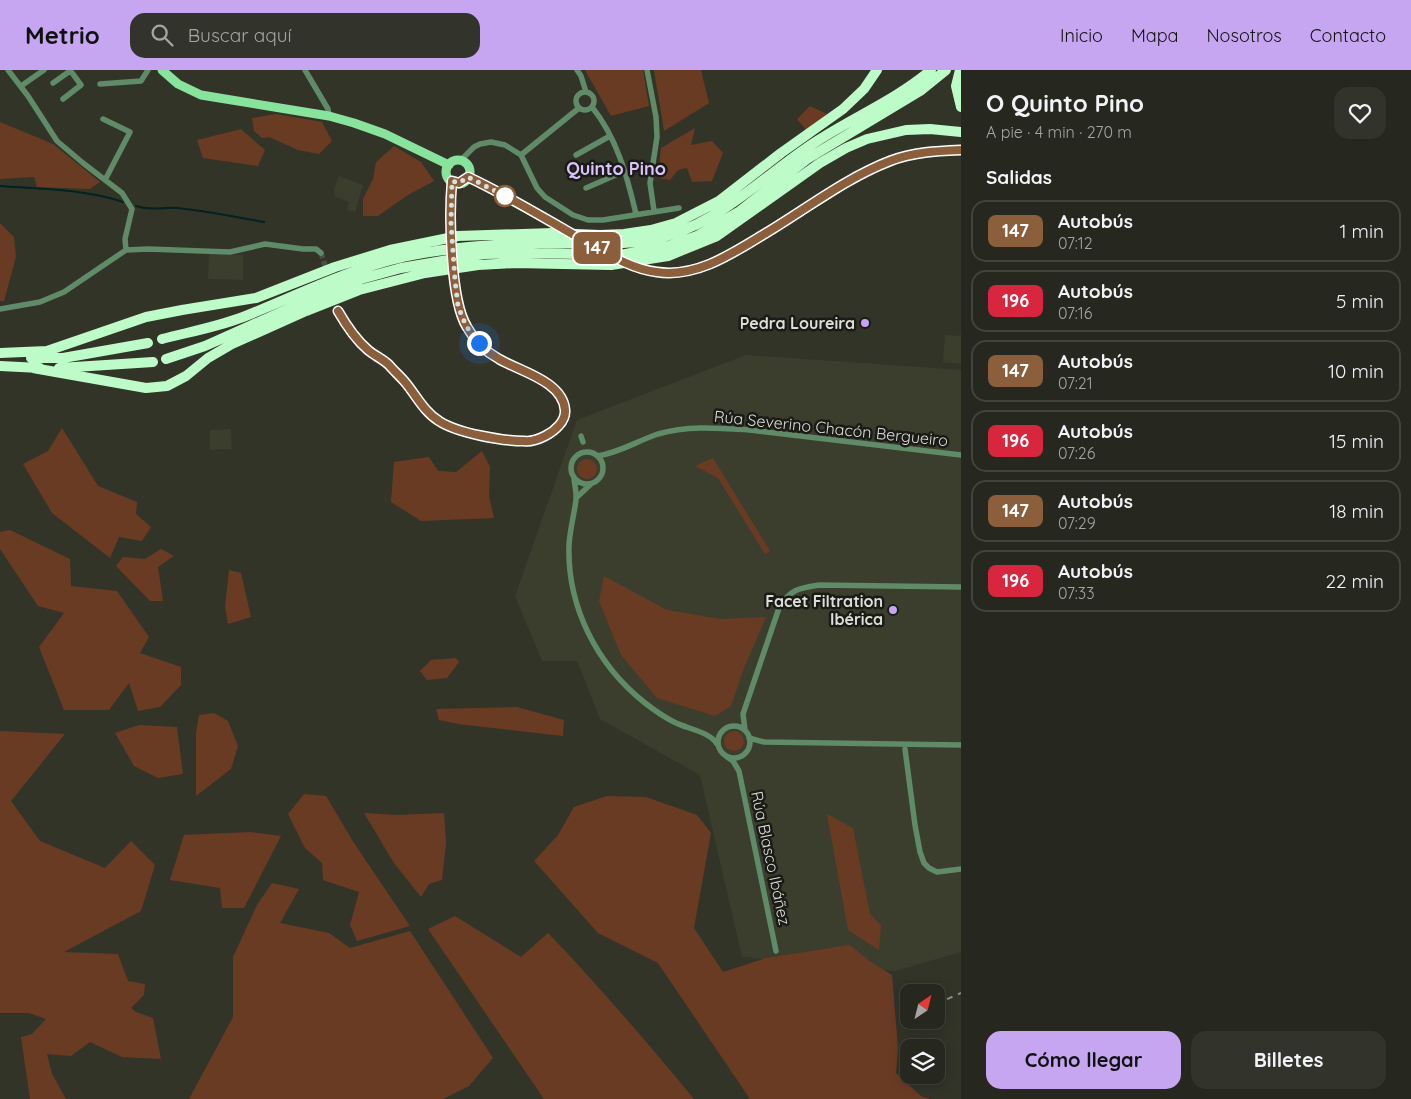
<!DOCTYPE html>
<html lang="es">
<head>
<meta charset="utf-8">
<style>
	body { margin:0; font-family:Quicksand,sans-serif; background:#32332b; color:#f1f3f6; height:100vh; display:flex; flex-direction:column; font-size:19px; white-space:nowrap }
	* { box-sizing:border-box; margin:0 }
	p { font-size:16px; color:#a4a5a4 }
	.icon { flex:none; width:28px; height:28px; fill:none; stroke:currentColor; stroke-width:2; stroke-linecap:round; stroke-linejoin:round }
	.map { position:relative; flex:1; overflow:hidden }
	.panel { display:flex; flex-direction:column; background:#26271e; width:450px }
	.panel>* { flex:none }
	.badge { padding:0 10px; border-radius:8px; font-size:18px; line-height:32px }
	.needle { width:32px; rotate:35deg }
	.fabs { position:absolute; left:900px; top:914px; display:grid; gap:10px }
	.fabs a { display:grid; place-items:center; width:45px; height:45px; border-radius:10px; background:#26271e; box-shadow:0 2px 12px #0003,0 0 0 1px #42443c; font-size:25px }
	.you { position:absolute; width:25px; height:25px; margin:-12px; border:4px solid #fff; border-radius:50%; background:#1a73e8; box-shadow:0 0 0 8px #1a73e833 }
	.map>.badge { position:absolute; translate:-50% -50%; box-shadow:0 0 0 2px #fff }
	h2 { padding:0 25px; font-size:19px; line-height:45px }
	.round { display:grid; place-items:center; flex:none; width:52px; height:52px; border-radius:15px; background:#32332b }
	.head { display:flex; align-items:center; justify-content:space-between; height:85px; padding:0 25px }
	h1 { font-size:24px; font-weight:700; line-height:38px }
	.button { display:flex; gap:10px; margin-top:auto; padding:10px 25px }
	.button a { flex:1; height:58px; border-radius:15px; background:#c6a6f0; color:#111; font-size:20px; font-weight:700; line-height:58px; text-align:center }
	.button a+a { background:#32332b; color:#f1f3f6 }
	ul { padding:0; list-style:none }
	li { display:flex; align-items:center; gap:15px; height:62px; margin:0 10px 8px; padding:0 15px; border:2px solid #42443c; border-radius:15px }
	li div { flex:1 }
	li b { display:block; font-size:19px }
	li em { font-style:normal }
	li .badge { min-width:55px; font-weight:700; text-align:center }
	header { display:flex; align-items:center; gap:30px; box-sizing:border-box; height:70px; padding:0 25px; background:#c6a6f0; color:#111 }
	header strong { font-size:24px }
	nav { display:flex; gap:28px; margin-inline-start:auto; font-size:18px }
	.search { width:350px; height:45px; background:#32332b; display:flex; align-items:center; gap:12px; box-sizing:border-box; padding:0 18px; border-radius:15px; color:#a4a5a4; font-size:19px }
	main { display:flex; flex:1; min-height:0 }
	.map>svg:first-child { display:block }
</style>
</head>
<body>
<header>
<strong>Metrio</strong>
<div class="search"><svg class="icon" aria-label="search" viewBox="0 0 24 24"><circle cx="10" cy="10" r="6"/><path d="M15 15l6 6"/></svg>Buscar aquí</div>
<nav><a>Inicio</a><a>Mapa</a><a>Nosotros</a><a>Contacto</a></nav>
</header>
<main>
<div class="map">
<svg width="961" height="1029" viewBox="0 0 961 1029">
	<rect width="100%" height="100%" fill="#323428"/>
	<path fill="#3b3e2c" d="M339,106l24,9 -8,27 -8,-2 2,-8 -14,-5 -1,-8z
		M209,184l34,1v25l-35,-1z
		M961,262v32l-18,-2 2,-27 15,1z
		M746,285l215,15v582l-66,19 -153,-14 -42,-182 -100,-56 -23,-58h-35l-27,-65 62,-176z
		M231,359l1,20 -22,1v-20z"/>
	<path fill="#6a3b23" d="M585,0h58l6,36 -38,10z
		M654,0h47l8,33 -45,28z
		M810,36l17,8 -20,17 -10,-12z
		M276,44l46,8 10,19 -13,13 -21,-4 -29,-13 -7,1 -8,-7 -2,-13z
		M0,52l53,22 47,38 -10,7 -53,-2 -3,-10 -34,2z
		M695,58l-4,17 21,-4 11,12 -11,28 -20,1 -5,-14 -9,2 -8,10 -12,-2 3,-30z
		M241,59l24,21 -7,16 -55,-8 -6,-18z
		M394,76l27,16 13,19 -26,14 -30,21h-15v-17l10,-20 3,-17z
		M0,153l14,14 2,20 -12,44h-4z
		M62,358l36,58 39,16 -1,12 15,13 -9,14 -23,-4 -9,21 -58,-45 -29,-49 25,-13z
		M482,381l8,16 -1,29 5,22 -73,3 -30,-19 3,-40 35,-5 9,14 18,1z
		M713,388l57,93 -5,3 -47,-76 -23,-12z
		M577 399a10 10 0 1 1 20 0a10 10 0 1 1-20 0Z
		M10,460l60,29 1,27 46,5 32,46 -9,16 41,14v18l-21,22 -22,4 -9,-28 -20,27h-45l-25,-63 25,-34 -26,-7 -38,-57v-17z
		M161,479l13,7 -16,11 5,34h-13l-34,-35 7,-9 22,2z
		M229,500l12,3 10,44 -23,7 -3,-17z
		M604,506l63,34 54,9 45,-2 -22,51 -13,38 -16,10 -58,-18 -36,-43 -22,-54z
		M456,588l3,4 -12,16 -20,2 -7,-9 11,-11z
		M517,637l47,13 -1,16 -105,-12 -19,-4 -3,-11z
		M214,643l14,8 10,25 -7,23 -35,27v-63l3,-18z
		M139,655l38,2 6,47 -25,4 -24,-12 -19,-33z
		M724 671a10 10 0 1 1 20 0a10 10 0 1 1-20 0Z
		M0,661l65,3 -54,67 29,40 65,27 26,-27 24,24 -14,46 -77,41 54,2 10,27 17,3 -1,11 -13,13 5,4 17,6 8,41 -39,-2 -32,-15 -19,14 -24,-2 5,20 14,25h-36l-9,-62 11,-3 14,-15 -17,-6h-29z
		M304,724l22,2 28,47 56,83 -53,15 -7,-16 9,-33 -36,-12 -1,-17 -17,-15 -17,-34z
		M607,726l39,1 51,18 14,18 -17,95 29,44 43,-14 84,-13 18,15 24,15 6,73 -2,25 25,23 9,3h-180l-92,-136 -60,-30 -64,-72 24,-26 16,-28z
		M364,743l33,2 47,-2 2,30 -4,37 -13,4 -8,13 -27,-34z
		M827,744l26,14 17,86 11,11 -2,25 -31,-20z
		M250,762l31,4 -37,72h-22l-2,-20 -50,-8 14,-45z
		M272,813l27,6 -19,34 49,10 21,15 60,-17 83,127 -24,28 -26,13h-254l44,-82v-60l24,-52z
		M455,846l66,41 27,-24c51,53 99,109 146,166h-150l-116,-170z"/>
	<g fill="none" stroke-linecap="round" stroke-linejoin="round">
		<path stroke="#02231f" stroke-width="2" d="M0,116c41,3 84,3 123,16
			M136,136c14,5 28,1 42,2 29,3 57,9 86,14"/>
		<path stroke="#4c4e42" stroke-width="5.5" stroke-dasharray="5.5 3" stroke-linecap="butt" d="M321,183l6,19"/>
		<path stroke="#608b68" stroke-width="5.5" d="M8,0l20,26 29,45 26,22 39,30 10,16 -7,30 1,11
			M305,0l23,39 1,7
			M577,0l4,6 5,16
			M647,0l9,47 1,20 -7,46 4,28
			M53,13l17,-12
			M100,14l41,-3 7,-11
			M21,16l23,-16
			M576 31a9 9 0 1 1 18 0a9 9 0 1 1-18 0Z
			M63,29l18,-14 -11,-15
			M592,37c25,31 35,69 44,107
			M103,49l27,13 -25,48
			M521,85l58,-47
			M576,85l34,-19
			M461,90l13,-13 6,-3 11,-2 14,3 16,10 16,33 8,9 28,18 15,5h15l76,-12
			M586,118l39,-17
			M451,153l1,-42
			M0,239l40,-7 24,-10 62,-42 22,-1 82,3 35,-8 38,5h13l5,4
			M339,241c7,14 16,28 29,39 4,4 10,6 16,10 6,5 13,12 18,19 13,13 21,32 37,42 16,10 70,23 88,20 13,-1 25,-7 33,-17 2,-4 5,-9 5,-14 -1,-28 -46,-40 -66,-51 -7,-4 -15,-10 -21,-16 -16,-18 -20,-40 -23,-63
			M581,366l2,6
			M571 398a16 16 0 1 1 32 0a16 16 0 1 1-32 0Z
			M597,386c22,-3 40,-15 61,-22 30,-9 62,-6 92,-4l211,25
			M574,407c0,7 3,15 2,23 -2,15 -6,29 -7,45 -2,62 28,120 76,158 9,7 19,14 29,19 13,7 35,9 43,22
			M576,428l15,-14
			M718 672a16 16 0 1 1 32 0a16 16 0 1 1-32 0Z
			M745,660l-2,-16 36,-106c11,-19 20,-20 40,-23l142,2
			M749,668l15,4 197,3
			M905,679l10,76 5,27 4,11 5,5 8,4 24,-3
			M727,687l6,4 6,10 37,180"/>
		<path stroke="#88e49c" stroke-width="9" d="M162,0l16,14 23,11 128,21 25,7 31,11 64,31
			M446 102a12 12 0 1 1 24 0a12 12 0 1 1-24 0Z
			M468,107l81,44
			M666,203c35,-1 59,-15 88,-33 23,-14 46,-28 69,-42 22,-14 45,-30 70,-39 23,-7 45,-8 68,-9"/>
		<path stroke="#bdfcc8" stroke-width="10" d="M960,0l-4,16 5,21
			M162,269c27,-7 55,-12 81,-22 53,-21 104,-47 160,-60 46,-10 91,-13 138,-14 36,0 72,3 108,-3 67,-11 113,-64 168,-99 37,-24 80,-42 114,-71
			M0,283l47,-2 99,-34 36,-7 74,-12 79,-31 55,-17 68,-14 95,-3 47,2 24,-1 27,-4 25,-7 43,-22 62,-48 62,-44 21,-20 13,-19
			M31,288h32l85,-15
			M166,289l39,-13 117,-52 39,-15 40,-11 82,-14 53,-1 84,2 49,-9 28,-10 43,-25 67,-52 113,-68 26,-21
			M0,296l40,2
			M33,298l113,20 21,-2 19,-10 22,-18 24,-14 74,-33 53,-21 66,-17 53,-8 38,-2 95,2 57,-9 49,-20 103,-73 26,-15 21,-9 39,-9 24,-1 31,3
			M59,298l94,-6"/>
		<path stroke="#8d8f85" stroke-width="2" stroke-dasharray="6 6" stroke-linecap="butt" d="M936,934l25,-11"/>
		<path stroke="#608b68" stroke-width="5.5" d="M451,153l4,57"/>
		<path stroke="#88e49c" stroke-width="9" d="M549,151c34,18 78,51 117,52"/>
	</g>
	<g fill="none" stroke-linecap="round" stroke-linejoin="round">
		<g stroke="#fff" stroke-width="11">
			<path id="line" d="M338,241c8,14 17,28 30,39 7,6 15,9 21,15 5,6 11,11 16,17 11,13 19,30 34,39 18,12 63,20 85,20 7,1 15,-2 21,-5 10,-5 21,-15 20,-26 -2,-29 -46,-39 -66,-51 -13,-7 -25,-19 -32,-32 -17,-27 -18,-113 -15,-146l7,2 9,-6c39,18 76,41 113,62 24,13 49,30 76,33 40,6 76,-19 109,-39 40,-24 80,-55 124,-72 23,-9 47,-10 71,-11"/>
		</g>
		<use href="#line" stroke="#8b5e3c" stroke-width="8"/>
		<path stroke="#ddded7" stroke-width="5" stroke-dasharray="0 9" d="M479,273l-13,-17 -8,-20 -3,-26 -4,-57 1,-42 7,2 9,-6 37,19"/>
	</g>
	<circle fill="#fff" stroke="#8b5e3c" stroke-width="2.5" cx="505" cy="126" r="10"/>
	<g fill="#c6a6f0" stroke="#1a1b16" stroke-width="2">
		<circle cx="865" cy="253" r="5"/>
		<circle cx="893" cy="540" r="5"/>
	</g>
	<g text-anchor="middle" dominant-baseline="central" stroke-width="5" stroke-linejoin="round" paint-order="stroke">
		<g font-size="16" font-weight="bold" fill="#ddded7" stroke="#1a1b16" text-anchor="end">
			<text x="855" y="253">Pedra Loureira</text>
			<text x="883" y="531">Facet Filtration<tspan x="883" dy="18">Ibérica</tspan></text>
		</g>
		<g font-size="16" fill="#ddded7" stroke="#1a1b16">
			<text transform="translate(831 358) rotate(6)">Rúa Severino Chacón Bergueiro</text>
			<text transform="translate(771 788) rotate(78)">Rúa Blasco Ibáñez</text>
		</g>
		<g font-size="18" font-weight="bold" fill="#dac2fa" stroke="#1a1b16">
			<text x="616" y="98">Quinto Pino</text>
		</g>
	</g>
</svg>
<div class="fabs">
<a><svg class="needle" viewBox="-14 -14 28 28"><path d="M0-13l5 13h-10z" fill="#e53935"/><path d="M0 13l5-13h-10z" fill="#a4a5a4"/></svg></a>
<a><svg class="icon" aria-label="layers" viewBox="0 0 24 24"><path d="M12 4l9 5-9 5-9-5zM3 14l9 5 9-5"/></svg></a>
</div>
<div class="you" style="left:479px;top:273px"></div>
<b class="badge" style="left:597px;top:178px;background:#8b5e3c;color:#fff">147</b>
</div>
<section class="panel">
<div class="head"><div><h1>O Quinto Pino</h1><p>A pie · 4 min · 270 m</p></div><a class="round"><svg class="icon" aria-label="heart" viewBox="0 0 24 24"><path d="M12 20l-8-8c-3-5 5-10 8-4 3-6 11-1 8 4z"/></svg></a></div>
<h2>Salidas</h2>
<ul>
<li><span class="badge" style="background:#8b5e3c;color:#fff">147</span><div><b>Autobús</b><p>07:12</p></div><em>1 min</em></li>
<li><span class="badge" style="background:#d7263d;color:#fff">196</span><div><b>Autobús</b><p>07:16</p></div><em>5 min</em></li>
<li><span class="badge" style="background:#8b5e3c;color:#fff">147</span><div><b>Autobús</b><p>07:21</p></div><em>10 min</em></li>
<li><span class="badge" style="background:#d7263d;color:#fff">196</span><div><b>Autobús</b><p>07:26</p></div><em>15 min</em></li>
<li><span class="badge" style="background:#8b5e3c;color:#fff">147</span><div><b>Autobús</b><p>07:29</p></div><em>18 min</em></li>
<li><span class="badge" style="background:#d7263d;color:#fff">196</span><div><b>Autobús</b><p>07:33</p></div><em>22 min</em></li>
</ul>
<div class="button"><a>Cómo llegar</a><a>Billetes</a></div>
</section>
</main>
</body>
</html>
